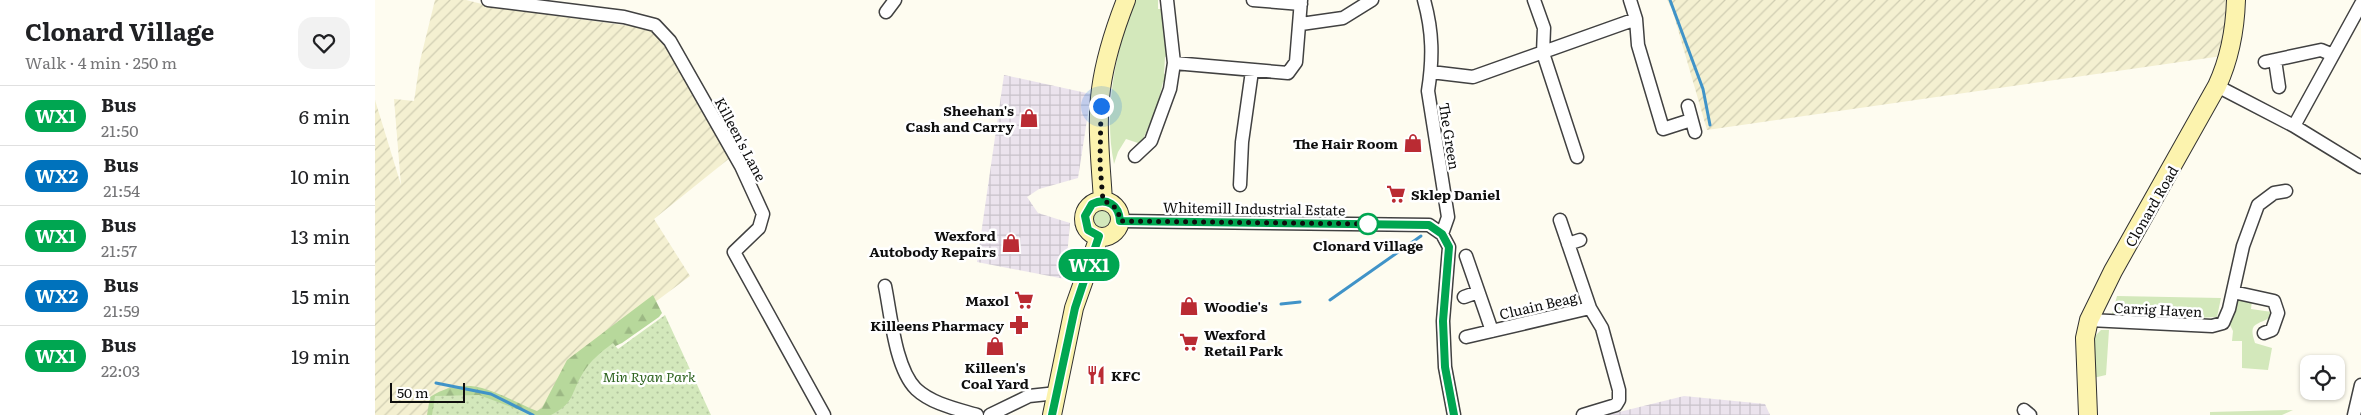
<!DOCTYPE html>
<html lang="en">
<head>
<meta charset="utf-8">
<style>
	body { margin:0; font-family:Literata,serif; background:#f2f2f2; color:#202124; height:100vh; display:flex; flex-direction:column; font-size:19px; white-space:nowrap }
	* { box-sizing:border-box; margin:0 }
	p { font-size:16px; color:#757577 }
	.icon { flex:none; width:28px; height:28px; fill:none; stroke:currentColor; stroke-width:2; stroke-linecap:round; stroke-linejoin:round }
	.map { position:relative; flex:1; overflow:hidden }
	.drawer { display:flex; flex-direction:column; background:#fff; width:375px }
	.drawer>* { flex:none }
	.badge { padding:0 10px; border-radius:16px; font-size:18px; line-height:32px }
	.buttons { position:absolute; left:1925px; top:355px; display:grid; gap:10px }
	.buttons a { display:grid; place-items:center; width:45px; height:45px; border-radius:10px; background:#fff; box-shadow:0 1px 4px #0004; font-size:25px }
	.scale { position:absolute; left:15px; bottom:12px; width:75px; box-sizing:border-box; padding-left:5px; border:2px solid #0e0e0e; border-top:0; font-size:14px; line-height:18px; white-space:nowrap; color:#0e0e0e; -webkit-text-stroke:4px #fff; paint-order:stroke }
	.you { position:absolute; width:25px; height:25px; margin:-12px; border:4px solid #fff; border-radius:50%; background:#1a73e8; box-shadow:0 0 0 8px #1a73e833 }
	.map>.badge { position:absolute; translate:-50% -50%; box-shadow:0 0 0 2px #fff }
	.round { display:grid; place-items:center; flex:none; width:52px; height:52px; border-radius:15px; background:#f2f2f2 }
	.overview { display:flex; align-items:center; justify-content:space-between; height:85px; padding:0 25px }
	h1 { font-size:24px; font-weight:700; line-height:38px }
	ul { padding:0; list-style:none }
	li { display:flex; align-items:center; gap:15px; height:60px; padding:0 25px; border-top:1px solid #e0e0e0 }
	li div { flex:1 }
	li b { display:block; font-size:19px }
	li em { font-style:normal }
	li .badge { min-width:55px; font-weight:700; text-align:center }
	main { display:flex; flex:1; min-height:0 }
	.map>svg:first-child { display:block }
</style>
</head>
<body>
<main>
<section class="drawer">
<div class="overview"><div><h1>Clonard Village</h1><p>Walk · 4 min · 250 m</p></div><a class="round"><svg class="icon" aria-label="heart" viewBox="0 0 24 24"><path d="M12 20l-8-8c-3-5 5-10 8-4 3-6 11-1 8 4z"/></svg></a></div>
<ul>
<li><span class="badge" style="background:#00a651;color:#fff">WX1</span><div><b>Bus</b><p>21:50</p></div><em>6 min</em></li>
<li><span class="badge" style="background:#0072bc;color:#fff">WX2</span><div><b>Bus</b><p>21:54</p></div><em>10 min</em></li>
<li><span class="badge" style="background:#00a651;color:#fff">WX1</span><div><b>Bus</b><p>21:57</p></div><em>13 min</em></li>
<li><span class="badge" style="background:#0072bc;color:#fff">WX2</span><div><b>Bus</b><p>21:59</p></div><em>15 min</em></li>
<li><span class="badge" style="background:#00a651;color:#fff">WX1</span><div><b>Bus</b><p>22:03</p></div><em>19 min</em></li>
</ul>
</section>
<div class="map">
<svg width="1986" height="415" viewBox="0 0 1986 415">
	<defs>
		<pattern id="industrial-grid" width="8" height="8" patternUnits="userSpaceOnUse" patternTransform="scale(1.25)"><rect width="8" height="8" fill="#ebe3ed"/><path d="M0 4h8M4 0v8" fill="none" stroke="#c8c2ca"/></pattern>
		<pattern id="farmland-furrows" width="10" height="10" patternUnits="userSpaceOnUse" patternTransform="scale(1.25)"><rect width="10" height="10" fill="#f4f0d1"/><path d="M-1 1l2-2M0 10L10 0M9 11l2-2" fill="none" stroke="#d0cdb2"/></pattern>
		<pattern id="forest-firs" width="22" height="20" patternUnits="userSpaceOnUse" patternTransform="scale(1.25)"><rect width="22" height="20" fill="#b7d89b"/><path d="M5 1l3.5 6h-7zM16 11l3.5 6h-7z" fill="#9cb884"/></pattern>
		<pattern id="park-dots" width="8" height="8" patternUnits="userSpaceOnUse" patternTransform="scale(1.25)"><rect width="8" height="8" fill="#d3e8bb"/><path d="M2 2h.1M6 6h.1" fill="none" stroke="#b4c6a0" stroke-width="1.8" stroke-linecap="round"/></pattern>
	</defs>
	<rect width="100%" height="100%" fill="#fefcf0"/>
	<path fill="url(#industrial-grid)" d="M629,75l87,19 -13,84 -39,11 -12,8 11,16 32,10 -5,56 -88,-17z
		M1309,396l81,8 5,11h-163z"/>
	<path fill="url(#farmland-furrows)" d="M60,0h31l32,8 154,21 22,28 57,100 -77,62 36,57 -91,68 -53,71h-171v-315l26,85 -7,-86 20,2 6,-40z
		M1292,0h561l-6,56 -515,74 -35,-121z"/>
	<path fill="#d3e8bb" d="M760,0h23v9h4l6,47 -3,1 -1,17 4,1 -2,7h-3l-4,17 4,1 -5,2 -5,16 2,4 -4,-1 -7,16 3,2 -6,5 -15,-5 -8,13 -4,12c-11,-54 2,-114 21,-164z
		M716 218a12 12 0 1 1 24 0a12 12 0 1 1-24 0Z
		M1742,296l104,2 -4,19 -21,1 -9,-2v-7l-38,-1 1,8 -38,-2z
		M1868,299l9,1 -1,9 21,3 -1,5c-15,9 -23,5 -16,26l17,5 -4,22 -26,-2v-27h-10l1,-10 -4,-8 8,-23z
		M1726,330h8l-3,45 -13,3 1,-41z
		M1918,410l-11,5h-72v-3z"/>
	<path fill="url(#forest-firs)" d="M278,295l9,18 -3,4 -37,26 -15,7 -48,65h-132l3,-18c40,-26 69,-1 107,14l5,-3 25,-48z"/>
	<path fill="url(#park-dots)" d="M290,315l46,100h-160c24,-12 19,-21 32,-42 7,-12 18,-21 30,-30l5,6z
		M104,395l54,20h-101l3,-19z"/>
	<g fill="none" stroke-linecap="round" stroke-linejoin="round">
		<path stroke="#4093c8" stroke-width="3" d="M1295,0l33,89 7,36
			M955,300l91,-64
			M906,304l19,-2
			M61,383l55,11 42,21"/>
		<g stroke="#414141" stroke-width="15">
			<path id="street" d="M113,0l136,17 31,8 15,16 71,125 22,48 -4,14 -25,24 90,163
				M878,0l48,4
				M1049,0c9,32 9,59 4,91l20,126 -6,17
				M1159,0l10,28 -1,25 34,104
				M1255,0l6,19 2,26 25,84 28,-9
				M511,12l9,-12
				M926,24l42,-6 29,-18
				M1900,60l4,27
				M1890,62l56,-12 12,5
				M799,63l114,10 8,-11 5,-62
				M1056,72l42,5 163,-58
				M1842,86l77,40 67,-122
				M1313,106l7,26
				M1919,126l67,41
				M760,156l16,-15 19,-52 4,-26 -7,-63
				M865,185l2,-43 10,-71
				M1185,220l30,88 12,20 17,62v10l-3,5 -33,10
				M745,221l309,4 13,9 7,13 -6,74 2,46 9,48
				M1193,244l12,-4
				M1091,256l26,75
				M510,286c6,29 10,82 31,103 16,15 41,20 61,26
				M1858,292l41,9 4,12 -6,17 -8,3
				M1089,297l14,-5
				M1714,320l123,6 11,-3 6,-14 14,-63 15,-41 16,-12 12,-2
				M1091,337l124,-29
				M1649,410l6,5
				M615,415l39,-19 28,-3
				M1979,415l7,-30"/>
		</g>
		<g stroke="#303030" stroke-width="20">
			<path id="secondary" d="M728,201c-2,-36 -7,-75 -2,-112 4,-30 14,-61 25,-89
				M709 219a18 18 0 1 1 36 0a18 18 0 1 1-36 0Z
				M677,415l22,-107 25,-71
				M1713,415l-3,-77 4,-18 24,-49 104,-185c13,-28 18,-55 19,-86"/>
		</g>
		<use href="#street" stroke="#fff" stroke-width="12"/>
		<use href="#secondary" stroke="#fcf3ae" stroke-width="18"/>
	</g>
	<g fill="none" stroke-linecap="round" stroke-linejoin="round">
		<g stroke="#fff" stroke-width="11">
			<path id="line" d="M677,415l23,-107 24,-72 -11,-6 -3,-14 7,-12c15,-7 27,1 28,17l309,4 13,9 7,13 -6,74 2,46 9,48"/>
		</g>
		<use href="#line" stroke="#00a651" stroke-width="8"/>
		<path stroke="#0e0e0e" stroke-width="5" stroke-dasharray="0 9" d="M726,106l-1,58 3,37c11,3 16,9 17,20l252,3h-4"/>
	</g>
	<defs>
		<g id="shop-bare" transform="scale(1.5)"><path d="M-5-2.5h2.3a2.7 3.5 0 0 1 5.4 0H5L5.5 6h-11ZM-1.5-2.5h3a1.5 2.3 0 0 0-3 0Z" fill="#ba2b33" stroke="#fff" stroke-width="2.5" paint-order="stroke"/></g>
		<g id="supermarket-bare" transform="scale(1.5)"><path d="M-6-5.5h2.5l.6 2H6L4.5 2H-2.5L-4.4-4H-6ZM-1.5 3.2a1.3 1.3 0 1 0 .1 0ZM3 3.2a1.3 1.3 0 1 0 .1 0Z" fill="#ba2b33" stroke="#fff" stroke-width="2.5" paint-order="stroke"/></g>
		<g id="pharmacy-bare" transform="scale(1.5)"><path d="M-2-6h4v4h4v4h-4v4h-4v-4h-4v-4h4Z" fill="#ba2b33" stroke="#fff" stroke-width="2.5" paint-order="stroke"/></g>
		<g id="restaurant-bare" transform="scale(1.5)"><path d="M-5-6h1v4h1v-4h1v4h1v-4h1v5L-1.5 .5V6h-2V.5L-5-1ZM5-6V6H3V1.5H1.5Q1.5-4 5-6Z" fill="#ba2b33" stroke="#fff" stroke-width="2.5" paint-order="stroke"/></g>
	</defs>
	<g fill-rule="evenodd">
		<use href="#shop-bare" x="654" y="118"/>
		<use href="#shop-bare" x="1038" y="143"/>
		<use href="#supermarket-bare" x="1021" y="194"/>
		<use href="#shop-bare" x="636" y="243"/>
		<use href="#supermarket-bare" x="649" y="300"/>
		<use href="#shop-bare" x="814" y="306"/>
		<use href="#pharmacy-bare" x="644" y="325"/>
		<use href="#supermarket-bare" x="814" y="342"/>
		<use href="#shop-bare" x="620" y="346"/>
		<use href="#restaurant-bare" x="721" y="375"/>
	</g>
	<circle fill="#fff" stroke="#00a651" stroke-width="2.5" cx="993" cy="224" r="10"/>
	<g text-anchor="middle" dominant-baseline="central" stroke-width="5" stroke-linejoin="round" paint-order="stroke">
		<g font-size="14" font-weight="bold" fill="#0e0e0e" stroke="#fff" text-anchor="end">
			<text x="639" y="110">Sheehan's<tspan x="639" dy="16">Cash and Carry</tspan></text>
			<text x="1023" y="143">The Hair Room</text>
			<text x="1036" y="194" text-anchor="start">Sklep Daniel</text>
			<text x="621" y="235">Wexford<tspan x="621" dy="16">Autobody Repairs</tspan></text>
			<text x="634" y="300">Maxol</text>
			<text x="829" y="306" text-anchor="start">Woodie's</text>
			<text x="629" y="325">Killeens Pharmacy</text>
			<text x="829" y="334" text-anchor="start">Wexford<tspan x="829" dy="16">Retail Park</tspan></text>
			<text x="620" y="367" text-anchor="middle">Killeen's<tspan x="620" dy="16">Coal Yard</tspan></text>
			<text x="736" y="375" text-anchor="start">KFC</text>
		</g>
		<g font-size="14" fill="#0e0e0e" stroke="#fff">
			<text transform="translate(1075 136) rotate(81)">The Green</text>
			<text transform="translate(366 139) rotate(62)">Killeen's Lane</text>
			<text transform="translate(1776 206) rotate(-60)">Clonard Road</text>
			<text transform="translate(879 208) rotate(1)">Whitemill Industrial Estate</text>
			<text transform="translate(1163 305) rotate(-13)">Cluain Beag</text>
			<text transform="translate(1783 309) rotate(3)">Carrig Haven</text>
		</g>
		<g font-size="14" font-weight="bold" fill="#0e0e0e" stroke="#fff">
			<text x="993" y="245">Clonard Village</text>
		</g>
		<g font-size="14" font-style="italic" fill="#2f6421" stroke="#fff">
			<text x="274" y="376">Min Ryan Park</text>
		</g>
	</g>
</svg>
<div class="buttons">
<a><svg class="icon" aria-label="locate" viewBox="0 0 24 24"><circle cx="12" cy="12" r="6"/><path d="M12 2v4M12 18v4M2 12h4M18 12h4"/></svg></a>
</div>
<div class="scale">50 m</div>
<div class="you" style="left:726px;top:106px"></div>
<b class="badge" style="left:714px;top:265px;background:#00a651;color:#fff">WX1</b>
</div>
</main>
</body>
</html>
